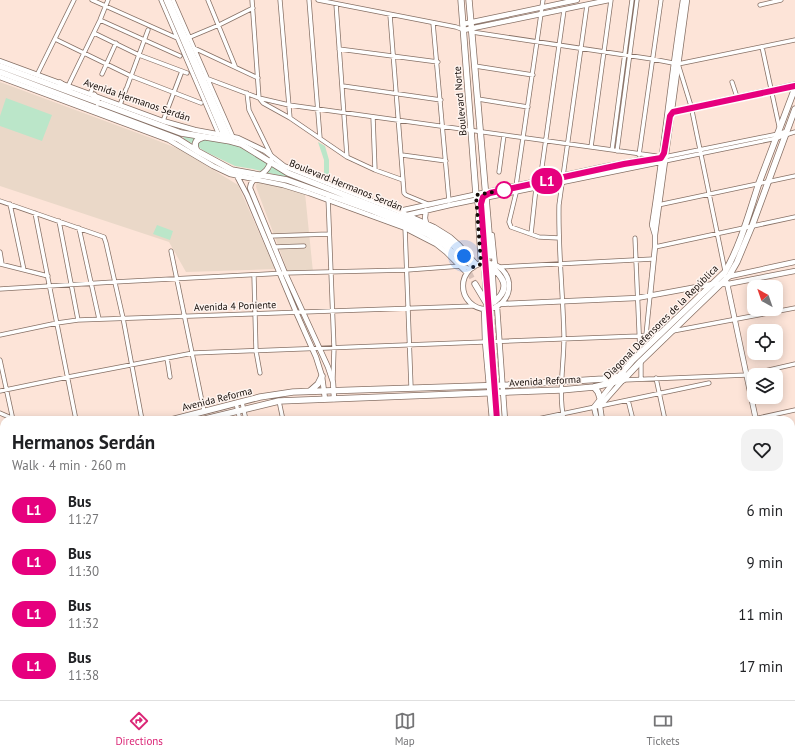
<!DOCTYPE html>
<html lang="en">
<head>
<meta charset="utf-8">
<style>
	body { margin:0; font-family:"PT Sans",sans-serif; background:#f2f2f2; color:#202124; height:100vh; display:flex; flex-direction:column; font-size:15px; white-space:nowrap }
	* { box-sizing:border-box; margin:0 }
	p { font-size:13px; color:#757577 }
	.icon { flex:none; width:22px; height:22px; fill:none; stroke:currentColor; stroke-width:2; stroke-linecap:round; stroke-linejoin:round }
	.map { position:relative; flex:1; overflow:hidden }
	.panel { position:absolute; left:0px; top:416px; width:795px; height:284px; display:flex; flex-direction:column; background:#fff; border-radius:12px 12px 0 0; box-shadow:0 2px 10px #0003 }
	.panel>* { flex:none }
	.badge { padding:0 8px; border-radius:13px; font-size:14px; line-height:26px }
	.needle { width:26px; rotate:320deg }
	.buttons { position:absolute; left:747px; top:280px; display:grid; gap:8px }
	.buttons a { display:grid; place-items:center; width:36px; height:36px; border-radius:8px; background:#fff; box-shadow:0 2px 10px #0003; font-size:20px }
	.you { position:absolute; width:20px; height:20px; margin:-10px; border:3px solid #fff; border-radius:50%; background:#1a73e8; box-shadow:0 0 0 6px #1a73e833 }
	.map>.badge { position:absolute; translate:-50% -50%; box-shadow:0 0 0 2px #fff }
	.round { display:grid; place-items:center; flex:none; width:42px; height:42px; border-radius:12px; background:#f2f2f2 }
	.overview { display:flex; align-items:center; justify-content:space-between; height:68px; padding:0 12px }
	h1 { font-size:19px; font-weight:800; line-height:30px }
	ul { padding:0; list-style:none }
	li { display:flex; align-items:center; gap:12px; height:52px; padding:0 12px }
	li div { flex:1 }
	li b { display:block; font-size:15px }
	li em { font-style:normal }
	li .badge { min-width:44px; font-weight:700; text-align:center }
	.dock { display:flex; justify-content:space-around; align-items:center; height:56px; border-top:1px solid #e0e0e0; background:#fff; font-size:11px; color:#757577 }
	.dock a { display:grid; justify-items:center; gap:2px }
	.dock .on { color:#db2777 }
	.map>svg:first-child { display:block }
</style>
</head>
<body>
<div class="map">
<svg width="795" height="700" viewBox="0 0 795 700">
	<rect width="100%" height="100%" fill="#fde4d8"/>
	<path fill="#ead8c8" d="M0,82l151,56 28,11 59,36 37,84 -89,3 -17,-30 -169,-56z
		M257,180l48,13 8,79h-25l-32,-85z"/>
	<path fill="#bbe6c9" d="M6,98l46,17 -10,26 -42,-15v-10z
		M184,136l49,8 28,14 30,19 -2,1 -36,-9 -18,-3 -29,-14 -23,-14z
		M318,142l7,4 4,14v19l-5,-2v-17z
		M157,225l16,6 -3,9 -17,-6z
		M688,696h84l3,4h-92z"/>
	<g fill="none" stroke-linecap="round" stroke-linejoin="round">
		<path stroke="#dac3b9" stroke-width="5.5" stroke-dasharray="5.5 3" stroke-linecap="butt" d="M484,255l1,17
			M460,259l7,9 8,16
			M494,302l7,94
			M487,305l8,115"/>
		<g stroke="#877166" stroke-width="5">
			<path id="street" d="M92,0l85,38
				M161,0l58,135
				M173,0l60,137
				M208,0l27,66
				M252,0l7,98
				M280,0l10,118
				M309,0l11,138
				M318,0l138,27 8,3
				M336,4l11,153
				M760,5l21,-5
				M390,15l14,178 2,2 22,9
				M100,20l80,36
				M433,23l16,178
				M472,32l180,27 26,5 117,-24
				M94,33l45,22 48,18
				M188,38l31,-13 34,-17
				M55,39l76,37 70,27
				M762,47l17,79
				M194,48l64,30
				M339,49l99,13
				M475,66l58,9
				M679,67l12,39 34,165
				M102,74l14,-31
				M37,75l37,-75
				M203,77l56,21 30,7 367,51
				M732,82l5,15
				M68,86l32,-66 8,-20
				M343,86l98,14
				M127,87l21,-57
				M247,93l2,17 22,45
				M90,94l4,-9
				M259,98l4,5 27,15 57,39 28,13 28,10
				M478,99l50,8
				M120,105l6,-16
				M671,111l124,-27
				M373,117l2,53
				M163,121l19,-50
				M591,147l20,-147
				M612,150l20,-150
				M617,151l20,-151
				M402,155l44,6
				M639,155l22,-155
				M664,157l114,-23 9,-3
				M665,161l112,-23 8,-3 10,-3
				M499,172l5,-37
				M540,181l24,-171
				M516,186l27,-186
				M516,193l-7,29 2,5 28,10 20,1
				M328,197l6,151 -1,31
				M0,201l104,36 2,6 17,75 19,102
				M10,204l14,66
				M658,205l137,-29
				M35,213l41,207
				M59,221l19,99
				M405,227l6,160
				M79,228l20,91
				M531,234l5,-46
				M270,236l59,-2
				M635,238l5,115
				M274,247l30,-1
				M655,247l140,-30
				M171,251l33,160
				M0,252l2,12
				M0,264l48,12
				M499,267l154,-8
				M254,276l2,75 4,22
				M0,289l114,-7 171,-9 122,-3 54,-4 10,3
				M673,331l122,-23
				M0,335l57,-12 21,-3 395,-14
				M646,335l4,-39
				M167,358l3,19
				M0,360l13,60
				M641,378v-17
				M656,378l9,42
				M624,380l123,-5 48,-11
				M0,391l68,-14 125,-24 446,-17 22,-3
				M628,400l5,20
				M279,401l4,19
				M242,402l4,18
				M236,403l4,17
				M0,413l16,7
				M533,420l176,-37
				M564,420c-6,-27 0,-56 0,-83 -1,-44 -6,-88 -5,-132l28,-200
				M749,420l46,-10
				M791,459l4,-1
				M791,548l4,-1
				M0,595l4,-1
				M0,622l4,22
				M791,642l4,-1
				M0,694l4,-2
				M14,696l1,4
				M95,696l1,4
				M238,696l5,4
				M256,696v4
				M533,696l2,4
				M591,696v4
				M622,696l1,4
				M654,696v4
				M659,696l1,4
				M492,697l6,3
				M146,700l1,-4
				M151,700l1,-4
				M185,700l1,-4
				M223,700v-4
				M365,700l5,-4
				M442,700l2,-4
				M558,700l1,-4
				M671,700l5,-4"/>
		</g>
		<g stroke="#877166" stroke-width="6">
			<path id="secondary" d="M166,0l58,136
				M169,0l60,137
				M463,24l114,-24
				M464,30l145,-30
				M0,61l163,60 32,9 43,8 27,13 19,15 114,45 36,16 16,10 9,8 18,20
				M0,77l169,63 44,26 17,8 53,11 26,8 96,35 31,16 10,8 21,21
				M271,160c-3,17 -20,15 -21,28l35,85 43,94 5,15 1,17
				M237,176l10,19 49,117 20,45 6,19 3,23
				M399,211l208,-45 38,-7 21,-2
				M407,215l43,-10 215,-44
				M478,218l3,46
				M426,223l-1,-5 1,-8
				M492,235l3,30
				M655,235l-3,-10c12,-75 19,-150 31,-225
				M463 286a23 23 0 1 1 46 0a23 23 0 1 1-46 0Z
				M726,277l69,-15
				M727,283l29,137
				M650,296l5,-49v-12l32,-235
				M500,304l137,-6 76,-14h15l67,-13
				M497,306l8,114
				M484,309l1,33 7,78
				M597,420l-3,-13 19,-24
				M602,420l-2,-14 23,-26
				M791,493l4,-1
				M791,500l4,-1
				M0,527l4,-1
				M0,534l4,-1
				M0,570l4,7
				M0,582l4,8
				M791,585l4,19
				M55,696l1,4
				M60,696v4
				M473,700l2,-4"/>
		</g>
		<g stroke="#877166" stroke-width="7">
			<path id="primary" d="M461,0l15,195 3,12 5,48
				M469,0l22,256
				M0,66l181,67 49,8 11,3 47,29 113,44 28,12 15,9 10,8 19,21
				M0,72l178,67 19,12 35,19 55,10 86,31 38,16 16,7 15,9 18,16
				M60,83l9,7
				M94,95l4,8
				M197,151c-4,-8 -1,-12 7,-14
				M488,263c14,13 25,24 6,39
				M492,270l2,32
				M485,272l2,33
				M475,284l12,20
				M619,376l14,-16 92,-88c16,-28 24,-59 34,-89 12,-32 24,-63 36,-95
				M594,387l4,5 2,6
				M310,391l8,-7 4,-8
				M171,420l89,-23 33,-5 215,-7 95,-6 24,-4
				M201,420l78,-19 282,-11 33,-3 29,-7 18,-19 88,-85 8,-14 15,-36 43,-117
				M0,456l4,-1
				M0,463h4
				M0,660l4,-1
				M0,665h4
				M106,696l5,4
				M116,696l5,4
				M392,700l3,-4
				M399,700l2,-4
				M477,700l2,-4
				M487,700l2,-4"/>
		</g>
		<use href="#street" stroke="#fff" stroke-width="3.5"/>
		<use href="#secondary" stroke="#fff" stroke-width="4.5"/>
		<use href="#primary" stroke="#fff" stroke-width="5.5"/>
	</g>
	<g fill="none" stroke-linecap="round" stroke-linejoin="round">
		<g stroke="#fff" stroke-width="9">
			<path id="line" d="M497,420l-16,-216 2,-7 7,-4 134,-29 37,-6 3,-5 6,-37 3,-4 122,-26"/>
		</g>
		<use href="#line" stroke="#e6007e" stroke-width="6"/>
		<path stroke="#130b07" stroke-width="4" stroke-dasharray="0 7.2" d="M464,256l9,11 8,-3 -5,-69 28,-5"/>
	</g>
	<circle fill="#fff" stroke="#e6007e" stroke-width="2" cx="504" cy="190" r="8"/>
	<g text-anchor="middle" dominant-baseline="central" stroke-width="3" stroke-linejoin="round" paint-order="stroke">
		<g font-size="10" fill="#130b07" stroke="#fef4ef">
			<text transform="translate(137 100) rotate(19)">Avenida Hermanos Serdán</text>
			<text transform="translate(460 101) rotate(-95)">Boulevard Norte</text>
			<text transform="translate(346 185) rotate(22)">Boulevard Hermanos Serdán</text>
			<text transform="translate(235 306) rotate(-2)">Avenida 4 Poniente</text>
			<text transform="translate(661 322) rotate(-45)">Diagonal Defensores de la República</text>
			<text transform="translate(545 381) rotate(-3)">Avenida Reforma</text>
			<text transform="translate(217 399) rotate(-14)">Avenida Reforma</text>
		</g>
	</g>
</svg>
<div class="buttons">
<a><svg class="needle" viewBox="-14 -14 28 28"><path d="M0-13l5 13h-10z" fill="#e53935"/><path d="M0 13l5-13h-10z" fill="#757577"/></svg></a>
<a><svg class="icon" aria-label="locate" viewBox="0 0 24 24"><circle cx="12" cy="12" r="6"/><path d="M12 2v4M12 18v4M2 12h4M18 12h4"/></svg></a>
<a><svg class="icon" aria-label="layers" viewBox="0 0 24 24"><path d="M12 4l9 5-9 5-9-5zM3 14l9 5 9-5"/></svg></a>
</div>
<div class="you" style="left:464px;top:256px"></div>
<b class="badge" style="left:547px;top:181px;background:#e6007e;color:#fff">L1</b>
<section class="panel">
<div class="overview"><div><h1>Hermanos Serdán</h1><p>Walk · 4 min · 260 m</p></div><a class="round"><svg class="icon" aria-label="heart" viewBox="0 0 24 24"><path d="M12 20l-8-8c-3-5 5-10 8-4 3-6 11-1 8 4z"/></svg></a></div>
<ul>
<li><span class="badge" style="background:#e6007e;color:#fff">L1</span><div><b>Bus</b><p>11:27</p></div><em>6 min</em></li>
<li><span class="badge" style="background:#e6007e;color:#fff">L1</span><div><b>Bus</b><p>11:30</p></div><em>9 min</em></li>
<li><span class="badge" style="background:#e6007e;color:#fff">L1</span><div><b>Bus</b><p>11:32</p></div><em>11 min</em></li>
<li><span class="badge" style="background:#e6007e;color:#fff">L1</span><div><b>Bus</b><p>11:38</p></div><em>17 min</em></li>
</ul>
</section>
</div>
<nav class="dock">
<a class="on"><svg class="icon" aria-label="directions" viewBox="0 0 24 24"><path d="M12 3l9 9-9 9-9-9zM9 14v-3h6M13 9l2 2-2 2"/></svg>Directions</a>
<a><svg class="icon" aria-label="map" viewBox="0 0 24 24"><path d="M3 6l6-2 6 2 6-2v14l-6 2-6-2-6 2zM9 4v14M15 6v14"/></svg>Map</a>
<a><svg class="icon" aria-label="tickets" viewBox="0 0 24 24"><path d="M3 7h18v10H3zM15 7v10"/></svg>Tickets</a>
</nav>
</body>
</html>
